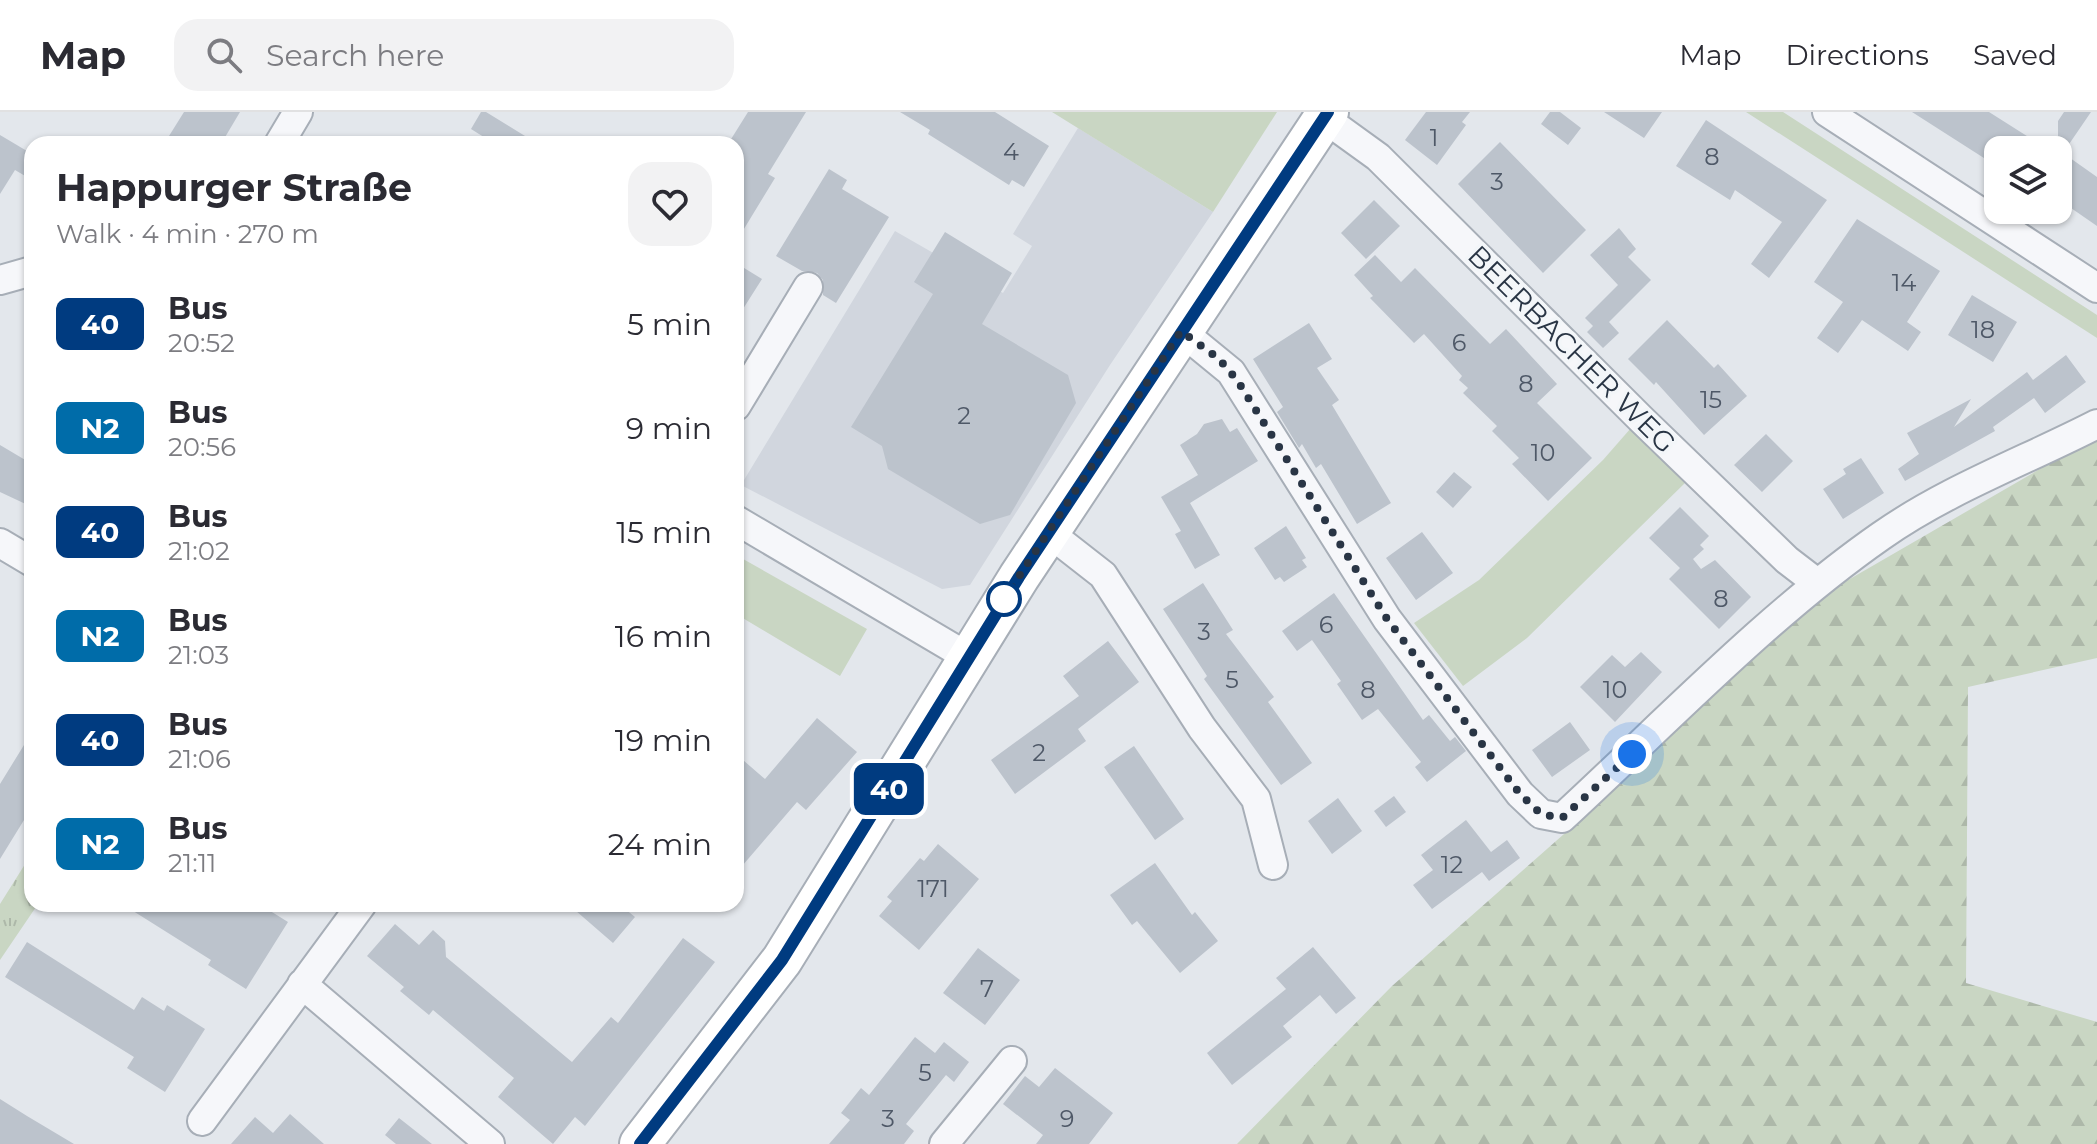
<!DOCTYPE html>
<html lang="en">
<head>
<meta charset="utf-8">
<style>
	body { margin:0; font-family:Montserrat,sans-serif; background:#f2f2f3; color:#2b2b33; height:100vh; display:flex; flex-direction:column; font-size:30px; white-space:nowrap }
	* { box-sizing:border-box; margin:0 }
	p { font-size:26px; color:#7c7c81 }
	.icon { flex:none; width:44px; height:44px; fill:none; stroke:currentColor; stroke-width:2; stroke-linecap:round; stroke-linejoin:round }
	.map { position:relative; flex:1; overflow:hidden }
	.details { position:absolute; left:24px; top:24px; width:720px; height:776px; display:flex; flex-direction:column; background:#fff; border-radius:24px; box-shadow:0 2px 6px #0004 }
	.details>* { flex:none }
	.badge { padding:0 16px; border-radius:12px; font-size:28px; line-height:52px }
	.fabs { position:absolute; left:1984px; top:24px; display:grid; gap:16px }
	.fabs a { display:grid; place-items:center; width:88px; height:88px; border-radius:16px; background:#fff; box-shadow:0 2px 6px #0004; font-size:40px }
	.you { position:absolute; width:40px; height:40px; margin:-20px; border:6px solid #fff; border-radius:50%; background:#1a73e8; box-shadow:0 0 0 12px #1a73e833 }
	.map>.badge { position:absolute; translate:-50% -50%; box-shadow:0 0 0 4px #fff }
	.round { display:grid; place-items:center; flex:none; width:84px; height:84px; border-radius:24px; background:#f2f2f3 }
	.head { display:flex; align-items:center; justify-content:space-between; height:136px; padding:0 32px }
	h1 { font-size:38px; font-weight:700; line-height:60px }
	ul { padding:0; list-style:none }
	li { display:flex; align-items:center; gap:24px; height:104px; padding:0 32px }
	li div { flex:1 }
	li b { display:block; font-size:30px }
	li em { font-style:normal }
	li .badge { min-width:88px; font-weight:700; text-align:center }
	header { display:flex; align-items:center; gap:48px; box-sizing:border-box; height:112px; padding:0 40px; background:#fff; border-bottom:2px solid #e1e1e2 }
	header strong { font-size:38px }
	nav { display:flex; gap:44px; margin-inline-start:auto; font-size:28px }
	.search { width:560px; height:72px; background:#f2f2f3; display:flex; align-items:center; gap:20px; box-sizing:border-box; padding:0 28px; border-radius:24px; color:#7c7c81; font-size:30px }
	.map>svg:first-child { display:block }
</style>
</head>
<body>
<header>
<strong>Map</strong>
<div class="search"><svg class="icon" aria-label="search" viewBox="0 0 24 24"><circle cx="10" cy="10" r="6"/><path d="M15 15l6 6"/></svg>Search here</div>
<nav><a>Map</a><a>Directions</a><a>Saved</a></nav>
</header>
<div class="map">
<svg width="2097" height="1032" viewBox="0 0 2097 1032">
	<defs>
		<pattern id="forest-firs" width="22" height="20" patternUnits="userSpaceOnUse" patternTransform="scale(2)"><rect width="22" height="20" fill="#c9d6c3"/><path d="M5 1l3.5 6h-7zM16 11l3.5 6h-7z" fill="#adb8a9"/></pattern>
		<pattern id="park-tufts" width="24" height="20" patternUnits="userSpaceOnUse" patternTransform="scale(2)"><rect width="24" height="20" fill="#c9d6c3"/><path d="M3 7l-1-3M5 7V3M7 7l1-3M15 17l-1-3M17 17v-4M19 17l1-3" fill="none" stroke="#adb8a9"/></pattern>
	</defs>
	<rect width="100%" height="100%" fill="#e3e7ec"/>
	<path fill="#d1d6de" d="M1078,16l135,84 -103,153 -140,220 -28,4 -201,-104 154,-254 108,62 29,-47 -19,-12z"/>
	<path fill="#c9d6c3" d="M1052,0h225l-64,100z
		M1746,0h37l314,203v23z
		M1631,316l56,53 -160,157 -64,48 -49,-63 65,-43 124,-120z
		M736,443l131,74 -27,47 -104,-62z"/>
	<path fill="url(#forest-firs)" d="M2097,324v222l-129,29 -2,296 131,39v122h-860l155,-158 172,-152 253,-236z"/>
	<path fill="url(#park-tufts)" d="M32,741v51h6l-38,56v-56z"/>
	<path fill="#bcc3cc" d="M184,0h56l-19,32h-57z
		M481,0h5l52,32h-43l-24,-15z
		M748,0h58l-38,62 7,4 -39,64v-98h-8z
		M900,0h95l54,34 -25,41 -12,-7 -3,5 -81,-51 2,-4z
		M1426,0h44l-8,10 4,3 -29,40 -32,-25z
		M1550,0h10l21,16 -13,17 -27,-21z
		M1604,0h58l-18,26z
		M1912,0h77l60,38h-51v17z
		M2064,0h27l-28,41 34,24v49l-39,-27v-78z
		M1706,8l121,80 -58,78 -18,-14 31,-42 -47,-32 -5,10 -54,-34z
		M0,23l32,19v26l-17,-10 -15,24z
		M1500,30l86,88 -43,43 -85,-89z
		M829,57l18,11 -5,9 47,28 -53,86 -13,-8v-15l-6,-7 -15,-2 -26,-15z
		M1374,88l26,26 -34,33 -25,-26z
		M1857,107l83,52 -33,51 14,10 -13,19 -46,-31 -24,33 -21,-15 26,-36 -29,-20z
		M1619,116l17,21 -8,8 23,23 -42,42 10,11 -16,15 -16,-16 6,-6 -8,-8 33,-33 -28,-30z
		M945,120l67,41 -30,51 86,51 8,28 -66,112 -30,9 -92,-55 -6,-23 -31,-19 82,-133 -19,-12z
		M1375,143l26,27 14,-14 75,76 16,-15 51,55 -20,19 55,55 -44,43 -36,-37 7,-6 -27,-27 5,-5 -34,-33 5,-5 -9,-8 3,-4 -38,-42 -10,9 -44,-45 3,-2 -19,-21z
		M736,151l26,16 -26,41z
		M1972,183l45,27 -24,40 -45,-27z
		M1667,208l47,48 4,-4 29,32 -43,39 -48,-53 -2,3 -26,-26z
		M1309,211l23,36 -15,9 22,32 -7,5 59,98 -34,21 -36,-60 -5,4 -14,-24 -3,4 -22,-36 6,-5 -30,-48z
		M2066,243l20,27 -41,31 -11,-15 -41,29 2,4 -90,50 -7,-12 21,-15 -12,-21 64,-34 -17,28 73,-55 6,8z
		M1222,307l8,13 7,-4 21,33 -68,42 30,52 -25,14 -20,-35 6,-3 -20,-34 37,-22 -18,-30 17,-11 7,-10z
		M1766,322l27,27 -31,31 -28,-27z
		M0,333l32,19v43l-32,-15z
		M1861,346l23,35 -41,26 -20,-30 23,-15 -3,-5z
		M1454,360l18,15 -19,21 -17,-16z
		M1680,395l29,29 -9,9 4,4 -11,10 8,10 14,-9 36,37 -32,32 -50,-50 11,-11 -31,-30z
		M1286,414l20,32 -4,2 5,7 -23,15 -4,-5 -5,3 -21,-32z
		M1422,420l31,41 -37,27 -30,-42z
		M1203,471l30,47 -7,4 48,63 -6,5 44,61 -31,22 -77,-106 3,-3 -44,-67z
		M1334,481l89,127 6,-5 21,26 5,-4 11,14 -39,31 -12,-15 6,-5 -43,-53 -16,11 -25,-36 4,-3 -29,-41 -15,11 -15,-20z
		M1108,529l31,41 -61,47 8,12 -71,53 -24,-34 88,-64 -16,-20z
		M1641,540l21,20 -47,50 -35,-35 32,-32 13,12z
		M817,606l40,34 -51,58 -9,-8 -61,71v-119l29,25z
		M1570,610l20,28 -38,27 -20,-27z
		M32,620v75l-32,52v-75z
		M1134,634l50,73 -29,21 -51,-73z
		M1394,684l12,16 -20,15 -12,-16z
		M1338,686l24,33 -30,23 -24,-33z
		M1466,708l25,32 16,-12 13,18 -31,23 -7,-9 -50,37 -19,-24 20,-15 -12,-15z
		M938,732l41,35 -60,71 -40,-34 13,-15 -5,-4 33,-39 4,3z
		M1155,751l37,52 3,-3 23,29 -38,32 -43,-52 -5,4 -22,-30z
		M122,792h137l29,18 -42,67 -38,-24 3,-5z
		M568,792h51l16,13 -22,26z
		M395,812l24,21 14,-15 12,11 1,16 126,105 39,-45 7,6 65,-85 32,24 -130,164 -10,-9 -22,27 -55,-47 16,-19 -81,-68 -4,5 -29,-24 4,-4 -37,-31z
		M27,830l107,68 8,-13 22,14 3,-6 38,24 -40,63 -38,-24 7,-11 -129,-80z
		M1313,835l43,51 -20,16 -16,-19 -37,31 9,11 -60,48 -25,-32 79,-64 -10,-11z
		M978,836l42,32 -35,45 -42,-32z
		M915,925l20,16 9,-11 25,20 -15,20 -8,-7 -40,49 8,7 -10,13h-75l21,-24 -9,-7 20,-25 8,7z
		M1055,956l58,45 -24,31h-53l7,-9 -40,-31 22,-28 14,11z
		M0,987l27,17 47,28h-74z
		M290,1002l34,30h-93l24,-27 18,16z
		M399,1006l33,26h-36l-11,-9z"/>
	<g fill="none" stroke-linecap="round" stroke-linejoin="round">
		<g stroke="#a7aeb7" stroke-width="32">
			<path id="minor" d="M1827,0l270,176
				M1324,6l54,39 263,262 146,141 30,23
				M279,32l19,-32
				M0,168l32,-9
				M1181,219l50,41 156,247 133,175 21,20 21,4c101,-93 207,-204 319,-282 67,-47 144,-75 216,-112
				M736,294l72,-119
				M736,408l232,137
				M1048,420l55,43 99,153 54,71 17,66
				M0,431l32,19
				M302,872l188,160
				M202,1009l160,-217
				M944,1032l68,-83"/>
		</g>
		<g stroke="#a7aeb7" stroke-width="44">
			<path id="secondary" d="M640,1032l142,-184 237,-383 309,-465"/>
		</g>
		<use href="#minor" stroke="#f6f7fa" stroke-width="28"/>
		<use href="#secondary" stroke="#fff" stroke-width="40"/>
	</g>
	<g fill="none" stroke-linecap="round" stroke-linejoin="round">
		<g stroke="#fff" stroke-width="18">
			<path id="line" d="M640,1032l142,-184 237,-383 309,-465"/>
		</g>
		<use href="#line" stroke="#003b80" stroke-width="12"/>
		<path stroke="#293545" stroke-width="8" stroke-dasharray="0 14.4" d="M1004,487l177,-268 37,27 19,22 150,239 133,175 21,20 21,4 70,-64"/>
	</g>
	<circle fill="#fff" stroke="#003b80" stroke-width="4" cx="1004" cy="487" r="16"/>
	<g text-anchor="middle" dominant-baseline="central" stroke-width="7" stroke-linejoin="round" paint-order="stroke">
		<g font-size="24" fill="#4e5867">
			<text x="1434" y="25">1</text>
			<text x="1011" y="39">4</text>
			<text x="1712" y="44">8</text>
			<text x="1497" y="69">3</text>
			<text x="1904" y="170">14</text>
			<text x="1983" y="217">18</text>
			<text x="1459" y="230">6</text>
			<text x="1526" y="271">8</text>
			<text x="1711" y="287">15</text>
			<text x="964" y="303">2</text>
			<text x="1543" y="340">10</text>
			<text x="1721" y="486">8</text>
			<text x="1326" y="512">6</text>
			<text x="1204" y="519">3</text>
			<text x="1232" y="567">5</text>
			<text x="1368" y="577">8</text>
			<text x="1615" y="577">10</text>
			<text x="1039" y="640">2</text>
			<text x="1452" y="752">12</text>
			<text x="933" y="776">171</text>
			<text x="987" y="876">7</text>
			<text x="925" y="960">5</text>
			<text x="888" y="1006">3</text>
			<text x="1067" y="1006">9</text>
		</g>
		<g font-size="28" fill="#293545" stroke="#f3f6f9">
			<text transform="translate(1572 237) rotate(45)">BEERBACHER WEG</text>
		</g>
	</g>
</svg>
<div class="fabs">
<a><svg class="icon" aria-label="layers" viewBox="0 0 24 24"><path d="M12 4l9 5-9 5-9-5zM3 14l9 5 9-5"/></svg></a>
</div>
<div class="you" style="left:1632px;top:642px"></div>
<b class="badge" style="left:889px;top:677px;background:#003b80;color:#fff">40</b>
<section class="details">
<div class="head"><div><h1>Happurger Straße</h1><p>Walk · 4 min · 270 m</p></div><a class="round"><svg class="icon" aria-label="heart" viewBox="0 0 24 24"><path d="M12 20l-8-8c-3-5 5-10 8-4 3-6 11-1 8 4z"/></svg></a></div>
<ul>
<li><span class="badge" style="background:#003b80;color:#fff">40</span><div><b>Bus</b><p>20:52</p></div><em>5 min</em></li>
<li><span class="badge" style="background:#006ca9;color:#fff">N2</span><div><b>Bus</b><p>20:56</p></div><em>9 min</em></li>
<li><span class="badge" style="background:#003b80;color:#fff">40</span><div><b>Bus</b><p>21:02</p></div><em>15 min</em></li>
<li><span class="badge" style="background:#006ca9;color:#fff">N2</span><div><b>Bus</b><p>21:03</p></div><em>16 min</em></li>
<li><span class="badge" style="background:#003b80;color:#fff">40</span><div><b>Bus</b><p>21:06</p></div><em>19 min</em></li>
<li><span class="badge" style="background:#006ca9;color:#fff">N2</span><div><b>Bus</b><p>21:11</p></div><em>24 min</em></li>
</ul>
</section>
</div>
</body>
</html>
